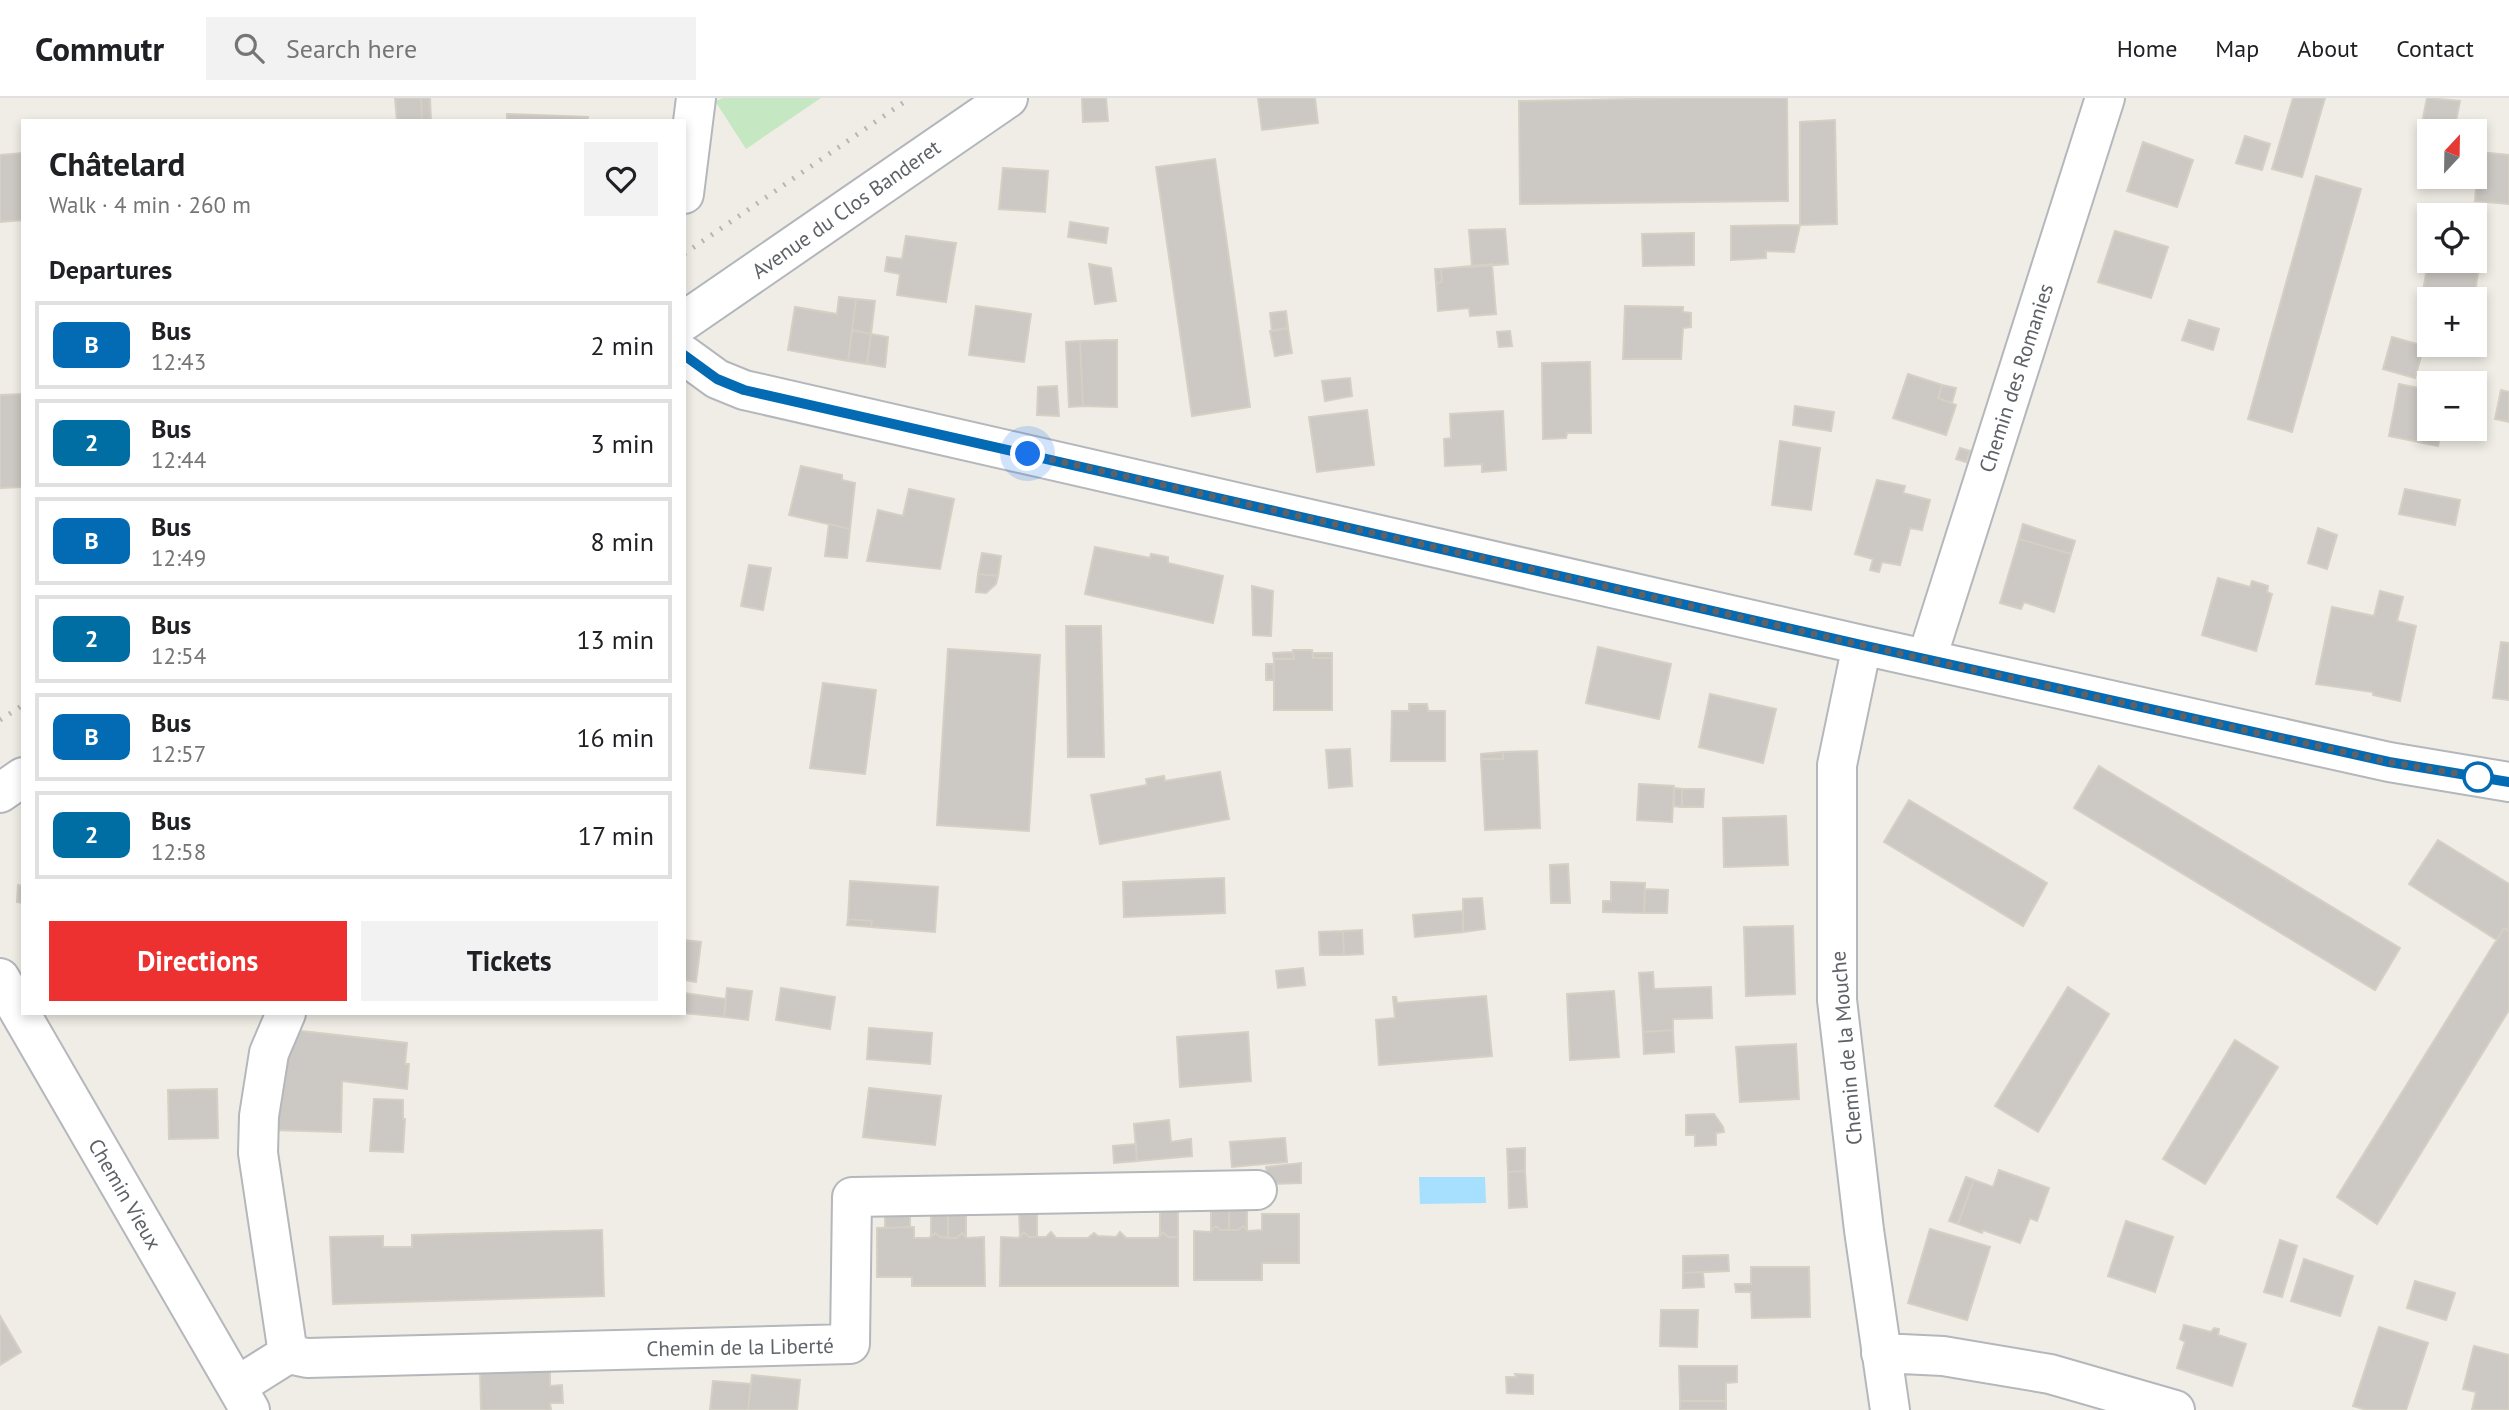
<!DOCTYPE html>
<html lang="en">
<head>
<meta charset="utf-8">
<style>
	body { margin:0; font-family:"PT Sans",sans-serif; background:#f2f2f2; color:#202124; height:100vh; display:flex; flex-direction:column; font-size:26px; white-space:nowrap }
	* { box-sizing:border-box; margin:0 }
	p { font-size:23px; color:#757577 }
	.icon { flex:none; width:38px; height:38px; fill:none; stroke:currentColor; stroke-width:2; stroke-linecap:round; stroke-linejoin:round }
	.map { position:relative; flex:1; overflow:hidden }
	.drawer { position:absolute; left:21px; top:21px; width:665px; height:896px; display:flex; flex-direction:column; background:#fff; border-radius:0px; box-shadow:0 4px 10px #0003 }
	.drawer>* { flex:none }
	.badge { padding:0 14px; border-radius:10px; font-size:24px; line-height:46px }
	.needle { width:46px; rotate:22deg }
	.controls { position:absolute; left:2417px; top:21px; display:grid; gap:14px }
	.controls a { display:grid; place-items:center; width:70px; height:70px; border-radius:0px; background:#fff; box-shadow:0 4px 10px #0003; font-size:35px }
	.you { position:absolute; width:35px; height:35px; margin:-18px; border:5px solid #fff; border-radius:50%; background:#1a73e8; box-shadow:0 0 0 10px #1a73e833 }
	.map>.badge { position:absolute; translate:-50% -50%; box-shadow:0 0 0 4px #fff }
	h2 { padding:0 28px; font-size:26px; line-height:63px }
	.round { display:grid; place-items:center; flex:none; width:74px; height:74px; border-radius:0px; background:#f2f2f2 }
	.headline { display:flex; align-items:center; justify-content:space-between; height:119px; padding:0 28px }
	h1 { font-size:33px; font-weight:600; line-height:52px }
	.cta { display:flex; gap:14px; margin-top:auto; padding:14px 28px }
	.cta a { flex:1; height:80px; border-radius:0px; background:#ec3130; color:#fff; font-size:28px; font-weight:600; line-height:80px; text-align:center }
	.cta a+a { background:#f2f2f2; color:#202124 }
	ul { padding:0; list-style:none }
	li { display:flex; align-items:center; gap:21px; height:88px; margin:0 14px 10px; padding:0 14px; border:4px solid #e0e0e0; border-radius:0px }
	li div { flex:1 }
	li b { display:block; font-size:26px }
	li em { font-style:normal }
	li .badge { min-width:77px; font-weight:700; text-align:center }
	header { display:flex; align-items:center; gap:42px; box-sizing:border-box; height:98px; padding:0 35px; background:#fff; border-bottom:2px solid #e0e0e0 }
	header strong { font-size:33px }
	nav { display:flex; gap:38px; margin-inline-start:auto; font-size:24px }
	.search { width:490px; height:63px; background:#f2f2f2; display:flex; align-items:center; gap:18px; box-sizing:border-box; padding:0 24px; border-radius:0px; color:#757577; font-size:26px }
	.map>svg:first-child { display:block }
</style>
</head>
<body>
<header>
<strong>Commutr</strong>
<div class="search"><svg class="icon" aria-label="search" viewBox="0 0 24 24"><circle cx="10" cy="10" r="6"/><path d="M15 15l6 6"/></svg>Search here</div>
<nav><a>Home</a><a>Map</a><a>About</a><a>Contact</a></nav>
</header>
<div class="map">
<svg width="2509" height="1312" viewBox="0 0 2509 1312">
	<rect width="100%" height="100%" fill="#f0ede6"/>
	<path fill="#c5e8c3" d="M723,0h98l-75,51 -31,-48z"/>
	<path fill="#a7dfff" d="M1419,1079h66l1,26 -66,1z"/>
	<path fill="#ccc8c3" stroke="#d5cfc4" stroke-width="2" d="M395,0h26l1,23h-25z
		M421,0h9l1,23h-9z
		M1082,0h24l2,23 -25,1z
		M1258,0h57l3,25 -56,7z
		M1690,0h97l1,103 -268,3 -1,-103z
		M2293,0h32l-23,79 -30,-8z
		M2427,0l33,3 -6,30h-18l-15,-3z
		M507,16l81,3v4h-81z
		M1835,22l2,104 -37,1v-103z
		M2245,38l25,8 -8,26 -26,-7z
		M2143,44l50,18 -16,47 -50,-16z
		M2479,54l30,3v49l-34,-3z
		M22,55l1,67 -23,2v-67z
		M1215,61l35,248 -58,9 -36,-249z
		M1003,70l45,3 -3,41 -46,-3z
		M2316,78l45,13 -69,243 -44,-13z
		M1070,124l38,6 -2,15 -38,-6z
		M1800,127l-6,27 -28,-1v7l-35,2v-34z
		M1505,131l3,35 -36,3 -3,-37z
		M2115,133l53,16 -17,51 -53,-16z
		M1694,135v32l-51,1 -1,-32z
		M906,138l50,7 -10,59 -49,-7 3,-21 -15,-3 2,-14 15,2z
		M2474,154l7,1 -7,46h-45v4l-8,-1 8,-45v4h45z
		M1089,166l22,4 5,33 -21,3z
		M1492,166l4,50 -26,2 -1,-8 -31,3 -2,-28 6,-1 -1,-13z
		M1435,171h6l1,13 -6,1z
		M839,199l17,2 -8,62 -60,-11 7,-43 42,7z
		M856,201l19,2 -4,33 -19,-4z
		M976,208l55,8 -7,48 -55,-7z
		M1625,208l58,1v5l8,1v14l-8,1 -2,31h-58z
		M1286,213l2,17 -16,3 -2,-18z
		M2189,222l30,9 -6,21 -31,-10z
		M1288,230l4,25 -17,3 -5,-25z
		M852,232l19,4 -4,30 -19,-3z
		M1510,233l2,15 -13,1 -2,-15z
		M871,236l17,3 -3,30 -18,-3z
		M2392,239l32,9 -9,32 -32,-9z
		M1117,242v67l-34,-1 -3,-65z
		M1080,243l3,65 -14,1 -3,-65z
		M1590,264l1,71h-24l-1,5 -23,1 -1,-76z
		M1908,276l34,11 -4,13 18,7 -10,30 -53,-17z
		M1350,280l2,18 -27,5 -3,-20z
		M2399,286l30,6v39h13l-4,17 -49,-10z
		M1942,287l14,3 -4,15 -14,-5z
		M1057,288l2,30 -22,-1 1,-28z
		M2501,292l8,2v30l-14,-3z
		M23,296v93l-23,1v-93z
		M1795,308l39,6 -3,19 -38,-6z
		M1367,312l7,55 -57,7 -8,-55z
		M1503,313l3,59 -24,2v-8l-37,2 -1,-27 7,-1 -1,-24z
		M1780,343l40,7 -9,62 -39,-5z
		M1960,350l10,3 -4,11 -10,-3z
		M801,368l41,9v5l13,3 -5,46 -61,-14z
		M1877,382l28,6 -2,7 27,7 -8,30 -12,-2 -10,37 -18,-3 -3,10 -9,-2 3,-11 -18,-5z
		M909,391l45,10 -14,70 -73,-8 11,-51 25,6z
		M2405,391l55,11 -5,25 -56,-11z
		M829,426l21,5 -3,29 -22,-2z
		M2023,426l52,17 -4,13 -52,-15z
		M2318,430l19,7 -10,34 -19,-6z
		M2019,441l52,15 -17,58 -30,-10 -3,7 -21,-6z
		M1095,449l55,11 1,-4 17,3v6l55,13 -10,47 -128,-29z
		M982,455l19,3 -3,20 -20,-2z
		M749,467l22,3 -8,42 -22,-4z
		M978,476l20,2 -2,8 -10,9 -10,-1z
		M2218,480l32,9 2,-6 16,5 -1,6 5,2 -16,57 -54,-16z
		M1252,488l21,5 -2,45 -18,-1z
		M2380,493l23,6 -6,24 19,5 -16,75 -27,-6v-3l-57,-8 16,-77 42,9z
		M1066,528h35l3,131h-36z
		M2501,544l8,1v57l-16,-2z
		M1598,549l73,17 -12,55 -73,-16z
		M948,551l92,6 -11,176 -92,-6z
		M1293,552h19l1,8h19v52h-58v-51h20z
		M1293,554l1,7h-20l-1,-6z
		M1313,555h19v5h-19z
		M1266,566h7l1,16h-8z
		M823,585l53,7 -11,84 -55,-6z
		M1710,596l66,15 -13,54 -64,-16z
		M1409,606h18l1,7h17v50h-54l1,-50h17z
		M1350,651l2,37 -23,2 -3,-38z
		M1537,653l3,77 -55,2 -4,-71h22v-7z
		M1503,654v7h-22v-5z
		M2099,668l301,182 -25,42 -301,-182z
		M1220,674l9,47 -129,25 -9,-49 56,-10 -1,-6 18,-3 1,5z
		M1639,686l35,2 -2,36 -35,-2z
		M1674,690l8,1v18l-8,-1z
		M1682,691h22l-1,18h-21z
		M1909,702l138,83 -24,43 -139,-84z
		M1786,718l2,49 -64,2 -1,-49z
		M2438,742l71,44v47l-5,-3 -7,12 -88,-56z
		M1568,766l2,39h-19l-1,-38z
		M1224,780l1,35 -101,4 -1,-35z
		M850,783l88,6 -3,45 -64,-5 1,-6 -24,-2z
		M1611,784l34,1 -1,30 -41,-1v-11h8z
		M18,787l5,1v17l-6,-1z
		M1645,791l23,1 -1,23h-23z
		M1482,800l3,31 -22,3v-33z
		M1463,813v21l-48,5 -2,-22z
		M848,821l24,2 -1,6 -24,-2z
		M1793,828l2,68 -49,2 -2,-69z
		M2504,830l5,3v79l-132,214 -40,-27z
		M1362,832l1,24 -19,1 -1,-24z
		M1343,833l1,24h-24l-1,-23z
		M684,842l17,2 -5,40 -11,-2 -1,7z
		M1303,870l2,17 -27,3 -2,-17z
		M1653,874l1,17 57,-2 1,31 -39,1v11l-30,2 -4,-59z
		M2068,889l41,27 -71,118 -43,-26z
		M727,890l25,3 -4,29 -24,-3z
		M781,890l54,9 -5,32 -54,-9z
		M1614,893l5,66 -49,3 -3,-66z
		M684,895l42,6 -2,18 -40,-4z
		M1486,898l6,60 -113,9 -3,-45 19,-2 -2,-21h3l1,6z
		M869,930l63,5 -2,31 -63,-5z
		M293,932l114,13 -2,21h4l-2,25 -65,-8 -1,51 -69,-2z
		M1673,932l1,22 -30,2 -1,-22z
		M1248,934l3,49 -71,6 -3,-50z
		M2235,942l43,27 -73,117 -42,-25z
		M1796,946l3,55 -59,3 -4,-55z
		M869,990l72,8 -6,49 -72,-8z
		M217,991l1,49 -49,1 -1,-49z
		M374,1001l29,1v19h2l-2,33 -33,-1z
		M1714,1016l9,13 1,5 -8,1v12l-21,1v-11h-9v-20z
		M1169,1022l2,22 20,-3 1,17 -55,5 -3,-37z
		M1285,1040l2,24 -55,5 -2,-25z
		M1136,1046l1,17 -23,2 -1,-17z
		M1525,1050v23l-17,1 -1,-23z
		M1301,1065v20l-33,1 -2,-17z
		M1999,1072l50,18 -12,33 -7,-3 -10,25 -37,-13 -1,3 -24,-9 16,-44 19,7z
		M1525,1073l2,36 -18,1 -1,-36z
		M1966,1079l8,3 -16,44 -9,-3z
		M1229,1103v29h-9l-4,-4 -5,4v-28z
		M1229,1103l18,1v28l-4,-4 -5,4h-9z
		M931,1110h17v30l-8,-1 -5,-4 -4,4z
		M948,1110h18v29l-4,-4 -5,5h-9z
		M1019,1110h18v29h-8l-5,-5 -4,5z
		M1160,1110h18v29h-10l-5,-5 -3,4z
		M885,1111h25v18l-25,1z
		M1262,1116h37v49h-37v17h-68v-49l16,1 6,-6 4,4h18l5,-4 5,5 14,-1z
		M2126,1123l47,16 -18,55 -47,-16z
		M914,1129v11h15l6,-5 5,4 17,1 5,-5 5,5 17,-1 1,49h-73v-9h-35v-49z
		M1930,1131l60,18 -23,73 -59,-17z
		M602,1132l2,66 -271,8 -3,-67 53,-1v11h29v-12z
		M1024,1134l5,5h17l5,-5 5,6h32l6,-5 4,3 18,1 4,-5 6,6h32l5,-6 5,5h10v49h-178l1,-49 17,1z
		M2280,1142l17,6 -15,51 -18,-5z
		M1728,1157l1,16 -46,2v-17z
		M2304,1161l49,17 -13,40 -49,-15z
		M1751,1169h58l1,50 -58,1 -1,-26h-15l-1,-8h16z
		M1703,1174l1,15 -21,1v-15z
		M2415,1183l40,12 -9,27 -39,-12z
		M1661,1212h37l-1,37 -37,-1z
		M0,1218l21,36 -21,13z
		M2184,1227l27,7 3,-4 5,1 -1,6 28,9 -14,42 -55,-18 8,-26 -5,-3z
		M2379,1229l49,16 -22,67h-39l-14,-4z
		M2474,1248l35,9v55h-37l4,-18 -13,-3z
		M1679,1268h58v16l-11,1v18h-46z
		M550,1270v18l12,-1 1,18h-13l1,7h-70l-1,-40z
		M1515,1276l18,1v19l-26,-1 -1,-16h10z
		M752,1277l48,5 -3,30h-49z
		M713,1283l38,3 -3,26h-38z
		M1680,1303h46v9h-46z"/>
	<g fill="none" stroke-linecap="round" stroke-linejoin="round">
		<g stroke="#b4b7bb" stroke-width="42">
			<path id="minor" d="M684,96l12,-96
				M684,257l33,24 27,11 1118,255 527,117 120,20
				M1862,547l-25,120v235l27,230 26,180
				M1927,560l178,-560
				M0,880l250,432
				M1881,1255l62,3 107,18 125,36
				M288,1256l19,4 543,-14 2,-147 405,-7
				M237,1288l51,-32 -30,-201 1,-37 10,-63 17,-40"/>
		</g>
		<g stroke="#b2b6bb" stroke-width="42">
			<path id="secondary" d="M684,223l324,-223
				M0,695l23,-16"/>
		</g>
		<use href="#minor" stroke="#fff" stroke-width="38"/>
		<use href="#secondary" stroke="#fff" stroke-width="38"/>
		<path stroke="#b5b6b7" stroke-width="5" stroke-dasharray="2 9" stroke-linecap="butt" d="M684,156l226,-156
			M0,622l23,-15"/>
	</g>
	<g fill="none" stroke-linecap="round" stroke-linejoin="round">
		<g stroke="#fff" stroke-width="16">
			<path id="line" d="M684,257l33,24 27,11 1118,255 527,117 120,20"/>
		</g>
		<use href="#line" stroke="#036bb4" stroke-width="10"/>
		<path stroke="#5e6267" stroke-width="7" stroke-dasharray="0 12.6" d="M1028,356l834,191 527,117 89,15"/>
	</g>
	<circle fill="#fff" stroke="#036bb4" stroke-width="3.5" cx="2478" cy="679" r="14"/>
	<g text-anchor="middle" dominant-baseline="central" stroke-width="5" stroke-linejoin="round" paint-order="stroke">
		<g font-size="21" fill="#5e6267" stroke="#fff">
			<text transform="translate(846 111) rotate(-35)">Avenue du Clos Banderet</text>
			<text transform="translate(2016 280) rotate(-72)">Chemin des Romanies</text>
			<text transform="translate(1846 950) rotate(-95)">Chemin de la Mouche</text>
			<text transform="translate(125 1096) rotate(60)">Chemin Vieux</text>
			<text transform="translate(740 1249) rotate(-1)">Chemin de la Liberté</text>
		</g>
	</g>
</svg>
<div class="controls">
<a><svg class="needle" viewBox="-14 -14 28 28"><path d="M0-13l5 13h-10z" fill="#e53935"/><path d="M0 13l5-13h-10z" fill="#757577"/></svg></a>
<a><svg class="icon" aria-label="locate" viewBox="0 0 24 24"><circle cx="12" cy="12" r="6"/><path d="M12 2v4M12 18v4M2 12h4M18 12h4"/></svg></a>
<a>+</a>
<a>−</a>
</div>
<div class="you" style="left:1028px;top:356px"></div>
<section class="drawer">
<div class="headline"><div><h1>Châtelard</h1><p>Walk · 4 min · 260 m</p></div><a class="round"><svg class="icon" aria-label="heart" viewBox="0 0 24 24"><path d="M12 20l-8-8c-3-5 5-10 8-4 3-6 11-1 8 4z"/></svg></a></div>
<h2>Departures</h2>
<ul>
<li><span class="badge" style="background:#036bb4;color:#fff">B</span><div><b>Bus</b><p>12:43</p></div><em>2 min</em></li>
<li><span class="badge" style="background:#006da3;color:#fff">2</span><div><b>Bus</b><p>12:44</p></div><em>3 min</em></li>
<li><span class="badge" style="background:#036bb4;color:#fff">B</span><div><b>Bus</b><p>12:49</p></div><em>8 min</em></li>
<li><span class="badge" style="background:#006da3;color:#fff">2</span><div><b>Bus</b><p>12:54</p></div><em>13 min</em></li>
<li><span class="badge" style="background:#036bb4;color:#fff">B</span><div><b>Bus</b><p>12:57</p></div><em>16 min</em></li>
<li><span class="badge" style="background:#006da3;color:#fff">2</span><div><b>Bus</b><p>12:58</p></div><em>17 min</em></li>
</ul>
<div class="cta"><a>Directions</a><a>Tickets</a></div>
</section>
</div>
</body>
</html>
